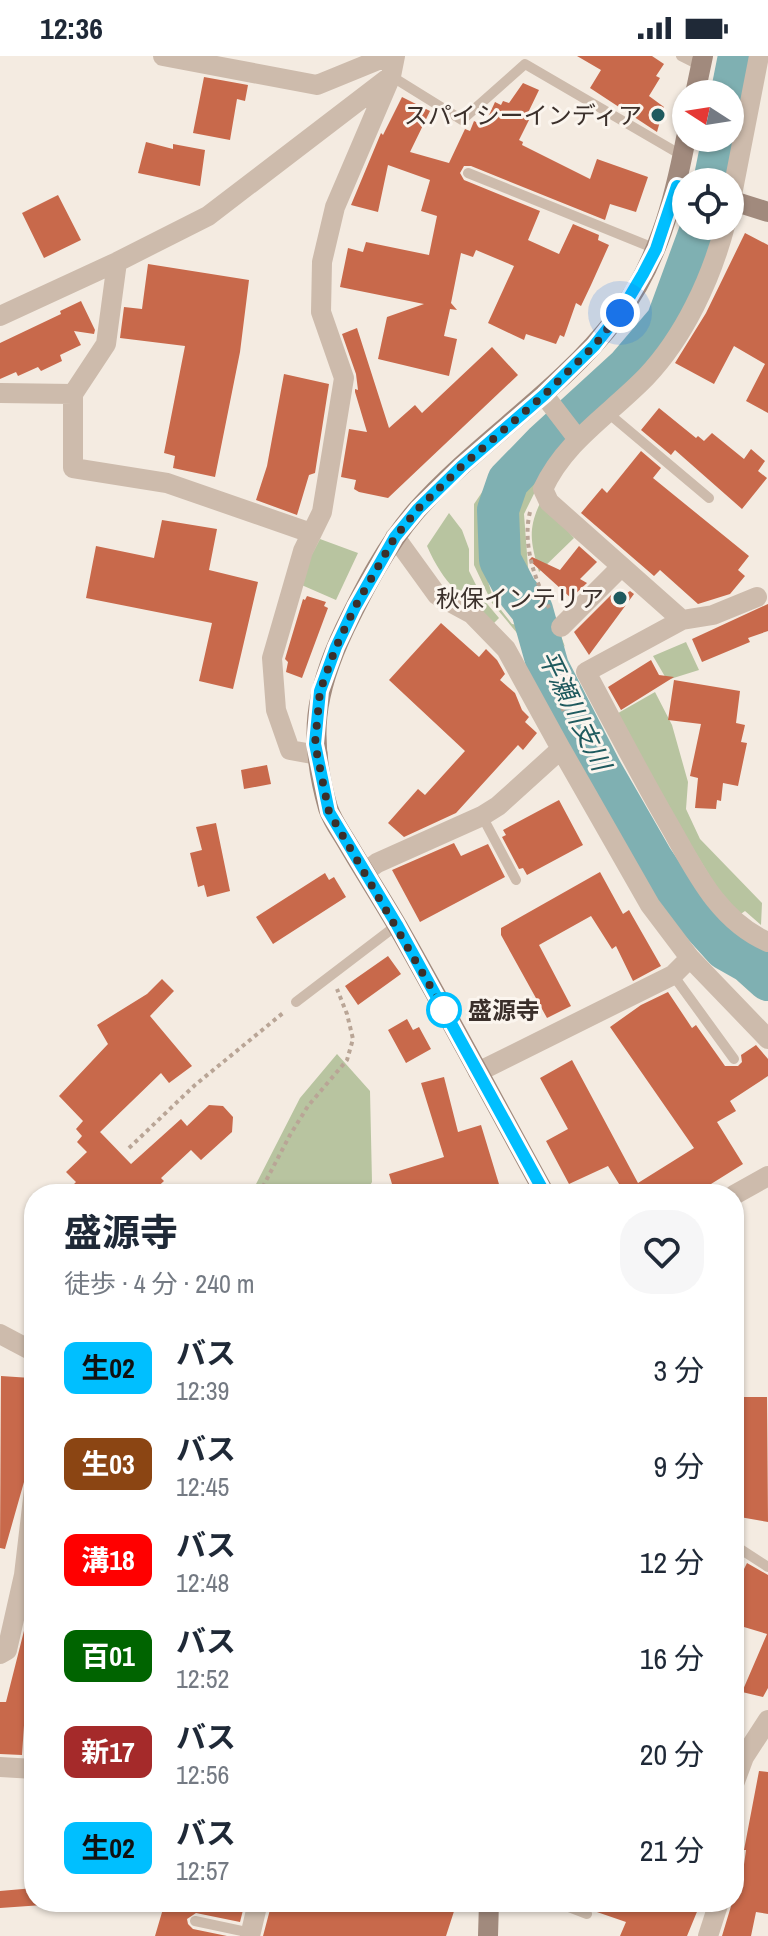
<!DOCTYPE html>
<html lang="ja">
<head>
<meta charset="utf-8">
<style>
	body { margin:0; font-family:"Archivo Narrow","Noto Sans JP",sans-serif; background:#f6f6f7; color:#1f2937; height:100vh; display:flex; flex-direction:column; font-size:30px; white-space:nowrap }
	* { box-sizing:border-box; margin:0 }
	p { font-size:26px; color:#747a83 }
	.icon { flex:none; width:44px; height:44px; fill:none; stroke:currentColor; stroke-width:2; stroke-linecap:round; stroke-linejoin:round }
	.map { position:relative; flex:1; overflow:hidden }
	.side { position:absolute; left:24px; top:1128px; width:720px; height:728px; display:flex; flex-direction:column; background:#fff; border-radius:32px; box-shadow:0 2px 6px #0004 }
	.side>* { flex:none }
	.badge { padding:0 16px; border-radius:12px; font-size:28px; line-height:52px }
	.needle { width:52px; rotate:282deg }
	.buttons { position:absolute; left:672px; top:24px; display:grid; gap:16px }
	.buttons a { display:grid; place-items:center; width:72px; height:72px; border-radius:50%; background:#fff; box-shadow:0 2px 6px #0004; font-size:40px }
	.you { position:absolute; width:40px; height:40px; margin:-20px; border:6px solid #fff; border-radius:50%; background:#1a73e8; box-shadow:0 0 0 12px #1a73e833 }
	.map>.badge { position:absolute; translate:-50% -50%; box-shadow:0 0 0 4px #fff }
	.round { display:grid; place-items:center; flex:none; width:84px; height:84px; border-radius:32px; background:#f6f6f7 }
	.headline { display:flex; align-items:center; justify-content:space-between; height:136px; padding:0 40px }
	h1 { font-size:38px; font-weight:700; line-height:60px }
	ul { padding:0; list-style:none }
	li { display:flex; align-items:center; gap:24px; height:96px; padding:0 40px }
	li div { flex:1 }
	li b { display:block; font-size:30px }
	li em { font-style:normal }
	li .badge { min-width:88px; font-weight:700; text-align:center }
	.status { display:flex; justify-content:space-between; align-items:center; height:56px; padding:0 40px; background:#fff; direction:ltr }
	.status svg { height:22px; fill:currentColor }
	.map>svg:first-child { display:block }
</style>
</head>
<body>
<div class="status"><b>12:36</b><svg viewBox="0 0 49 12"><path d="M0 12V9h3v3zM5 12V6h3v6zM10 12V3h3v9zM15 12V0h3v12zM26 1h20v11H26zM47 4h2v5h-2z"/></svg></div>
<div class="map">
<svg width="768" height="1880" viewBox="0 0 768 1880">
	<rect width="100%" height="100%" fill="#f4ebe1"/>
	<path fill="#b8c4a0" d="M561,383l-37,75 4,53 5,21 27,45 5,14c-32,-42 -61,-69 -60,-125 0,-10 -1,-22 3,-31 10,-20 35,-39 53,-52z
		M521,398l1,4 -27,36 -3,30 2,34 -10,10 10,33 18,23 11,2 10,14 -1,11 -40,-48 -18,-38v-61l17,-25z
		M541,445l33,37 -35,34c-8,-29 -12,-42 2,-71z
		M449,457l13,17 7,19v22l14,28 16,19 -5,5c-32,-26 -50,-38 -67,-77z
		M320,483l38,14 -22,47 -39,-17z
		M496,508l22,38 9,23c-23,-10 -30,-30 -38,-54z
		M686,586l13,28 -32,10 -14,-24z
		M655,636l17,33 16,57 -2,27 14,30 62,64 -1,22 -16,-14 -10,7 -122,-202z
		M337,998l33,37 2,91 -7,12 -113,-2 48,-94z"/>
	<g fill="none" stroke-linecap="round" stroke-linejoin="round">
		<path stroke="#7fb0b2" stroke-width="42" d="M730,45l9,-45
			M714,126l9,-44
			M702,170l-35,95 -40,47 -82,75 -37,38 -10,29 2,50 16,30 16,20 16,57 54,105 50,87 25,37 48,53 23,13 20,18"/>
	</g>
	<path fill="#c8694b" d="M577,0h75l12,8 -8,12 4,2 -11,18 15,11 -7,25 -67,-44 11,-18z
		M204,21l44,8 -3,16 -8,-2 -7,41 -37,-7z
		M523,27l16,7 -14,29 4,1 -10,20 4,2 -1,3 68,34 7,-20 51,18 -12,35 -26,-8 -5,16 -134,-54h-7l-4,7 4,7 76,31 -12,29 31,14 14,-30 26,11 -1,5 11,5 -18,40 -10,21 -5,-3 -12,34 -4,-2 -4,9 -30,-10 -2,6 -36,-17 26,-57 -38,-16 -3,7 -12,-4 -10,50 6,7 -7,-1 -6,27 13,3 -8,37 -71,-17 9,-42 37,-13 -84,-17 8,-39 15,4 3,-10 63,13 8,-39 -16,-5 9,-31 -42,-15 -10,47 -27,-7 30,-72 2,2 19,-38 28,14 -20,41 39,11 16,-34 5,2 4,-10 10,5 11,-24 6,3 2,-4 6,2z
		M146,86l27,7v-5l32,6 -5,36 -62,-13z
		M58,139l23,45 -37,18 -22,-45z
		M745,177l23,12v168l-22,-12 19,-37 -31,-18 -20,38 -39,-21 31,-50z
		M148,208l101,16 -9,72 -25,125 -42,-9 2,-12 -11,-3 21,-107 -65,-8 4,-31 18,2z
		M81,245l14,29 -1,4 -20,-3 7,14 -21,10 2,6 -21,10 -3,-4 -20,9 -2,-4 -16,7v-36l61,-29 -1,-3z
		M357,272l32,100 26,-23 7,8 70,-66 26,28 -130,123 -29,-6 -5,-3 2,-9 -15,-3 8,-48 18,3 -12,-40v-3l3,1 -2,-16 -14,-40z
		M284,318l45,10 -14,89 -6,2 -12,40 -41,-15 11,-34z
		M659,352l37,30 2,-2 6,5 8,-8 32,26 7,-10 14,12 -7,10 9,7 -25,31 -67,-59 -4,5 -30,-25z
		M641,395l20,17 -8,10 96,78 -11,14 7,6 -15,18 -32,10 -38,-34 -6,6 -73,-63 21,-25 5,5z
		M162,464l55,9 -8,41 49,12 -25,107 -34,-8 13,-58 -126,-25 10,-52 58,12z
		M579,490l18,16 -17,17 7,4 -16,15 -42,-38 3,-3 28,13z
		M630,535l4,3 -45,61 -15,-23 38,-38 8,4z
		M307,540l19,6 -2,4 4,2 -26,70 -16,-6 2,-10 -3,-3 18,-60 2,1z
		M768,548v27l-20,7 2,4 -48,20 -10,-23z
		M441,567l38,34 7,-8 11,11 8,14 -5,6 15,13 7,17 7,7 -4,5 12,11 -14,17 -5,-5 -62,68 -52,24 -16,-14 30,-34 7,6 40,-44 -76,-71z
		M651,604l8,15 15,2 -53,33 -13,-23z
		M674,624l66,11 -4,32 9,2 -4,17 6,1 -9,43 -15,-3 -2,18 -4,-1 -1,9 -21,-1 3,-30 -8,-2 11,-52 -33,-4z
		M267,709l4,19 -27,5 -3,-19z
		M559,744l24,45 -56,30 -4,-7 -4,1 -17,-32 4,-2 -3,-5z
		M216,767l14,68 -23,6 -3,-12 -6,2 -8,-34 12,-3 -6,-23z
		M454,787l7,13 27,-12 17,33 -85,45 -28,-52z
		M600,816l23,42 6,-4 32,56 -28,15 -17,-35 -4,3 -21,-33 -52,29 32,61 -24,12 -46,-83v-7z
		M325,817l4,7 5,-3 12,20 -73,47 -17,-27z
		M388,900l13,18 -43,31 -13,-19z
		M162,923l12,12 -24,25 42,50 -23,17 -8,-10 -61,59 31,32 50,-45 6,7 22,-21 14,1 10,11 -1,15 -31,28 -10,-10 -30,28 3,3 -14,13h-86l12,-12 -10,-10 21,-20 -10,-10 5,-6 -6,-7 7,-8 -24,-25 49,-52 -11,-19 50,-31z
		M668,936l24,36 4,-3 29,41h13l4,-4 -1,-7 15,-10 12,14v17l-38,25 6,10 -19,11 26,42 -48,30h-74l3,-2 -16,-26 -39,18 -23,-43 22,-12 -28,-51 32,-18 66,123 56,-35 -84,-121 31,-22z
		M407,963l6,11 6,-3 12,22 -25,14 -18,-33z
		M444,1021l14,55 23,-7 21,69h-107l-6,-20 55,-17 -23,-74z
		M1,1320l30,2 -7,104 -19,67 -5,-1z
		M744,1341h23l1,125 -34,-6v-63l10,1z
		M747,1507l21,12v113l-5,9 -21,-5 25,-58 -33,-10v-56l9,3z
		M27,1563l7,1v78l-8,-2 -4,59 -22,-1v-52h6z
		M759,1715l9,1v142l-12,-2 -5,24h-29l13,-43h5l6,-43h-2z
		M34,1832v14l23,2 -57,4v-17z
		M165,1846h60l19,4 -4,16 -44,-9 -9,6 1,5 5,5 34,7h-72z
		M272,1846h185l-11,34h-183z
		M578,1846h123l-14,34h-67l6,-14 -32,-11z"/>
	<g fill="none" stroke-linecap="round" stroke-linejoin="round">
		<path stroke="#b9a596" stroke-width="4" stroke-dasharray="4 4" stroke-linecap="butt" d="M530,456c-8,32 5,68 19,96
			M561,654l18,-8
			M129,1092l66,-63 88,-72
			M259,1138l31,-59 18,-29 39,-46 6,-21 -6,-25 -10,-25"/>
		<path stroke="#cdbbac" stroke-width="10" d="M681,0l20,10
			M391,20l71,44 63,-56 158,92
			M468,117l188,76
			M608,357l101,85
			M482,760l34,64
			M673,919l61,84
			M296,946l101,-77
			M734,1489l34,22
			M556,1846l31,12
			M195,1865l56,12"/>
		<path stroke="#cdbbac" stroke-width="20" d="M163,0l154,29 71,-29
			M730,149l29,-149
			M725,170c-14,53 -41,111 -79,151 -37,38 -81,64 -103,112l6,13 133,118 31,-5 44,-18
			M0,260l117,-54 91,-46 183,-140
			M0,337l73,1 33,-50 11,-82
			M73,338v74l94,15 144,50
			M544,339l33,43
			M682,564l-96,52c27,51 53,101 82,151 26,45 49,97 100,119
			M561,571l59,-59
			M318,699l-28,-5 -14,-40 -4,-52 31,-107 19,-39 22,-134 -23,-66 1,-50 13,-55 56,-131 4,-20
			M365,816l12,-9 105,-47 16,-10 63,-57 -55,-100 -34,-35 -35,-19 -42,-58
			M690,902l78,81
			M478,1016l195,-97 17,-17 -40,-53 -89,-156
			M734,1139l34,-19
			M0,1278l34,18
			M0,1598l7,-4 17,-75 10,-85
			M0,1711l34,2
			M734,1728l10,-27 24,-37
			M250,1880l8,-34
			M708,1880l11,-34"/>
		<path stroke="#a18a7d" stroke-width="20" d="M695,38l8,-38
			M730,144l38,12
			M545,1138c-49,-89 -97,-179 -147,-267 -17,-29 -35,-57 -52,-86 -6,-10 -14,-21 -18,-33 -20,-70 -14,-115 17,-180 20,-41 41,-82 71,-117 62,-70 144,-119 201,-194 40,-52 57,-116 69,-179
			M488,1880l1,-34"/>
	</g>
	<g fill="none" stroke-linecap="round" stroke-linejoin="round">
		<g stroke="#fff" stroke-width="18">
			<path id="line" d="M545,1138l-148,-269 -68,-113 -14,-68 5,-53 16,-44 19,-40 40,-70 23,-28 44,-43 82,-71 50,-49 26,-33 23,-39 13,-25 21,-63 9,3"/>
		</g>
		<use href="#line" stroke="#00bfff" stroke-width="12"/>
		<path stroke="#3b302b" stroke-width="8" stroke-dasharray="0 14.4" d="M444,954l-115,-198 -14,-68 5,-53 16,-44 19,-40 40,-70 23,-28 44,-43 82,-71 50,-49 26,-33"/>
	</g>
	<g fill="#1f5a5e" stroke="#fbf5ee" stroke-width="3">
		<circle cx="658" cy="59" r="8"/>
		<circle cx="620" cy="542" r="8"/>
	</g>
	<circle fill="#fff" stroke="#00bfff" stroke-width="4" cx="444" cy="954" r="16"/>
	<g text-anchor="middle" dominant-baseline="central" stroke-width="6" stroke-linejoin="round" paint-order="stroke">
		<g font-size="24" fill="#3b302b" stroke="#fbf5ee" text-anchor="end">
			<text x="642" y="59">スパイシーインディア</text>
			<text x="604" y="542">秋保インテリア</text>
		</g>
		<g font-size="24" font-weight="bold" fill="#3b302b" stroke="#fbf5ee" text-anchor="start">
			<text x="468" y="954">盛源寺</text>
		</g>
		<g font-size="26" font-style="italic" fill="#1f5a5e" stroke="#fbf5ee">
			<text transform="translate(575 654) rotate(64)">平瀬川支川</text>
		</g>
	</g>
</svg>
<div class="buttons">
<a><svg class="needle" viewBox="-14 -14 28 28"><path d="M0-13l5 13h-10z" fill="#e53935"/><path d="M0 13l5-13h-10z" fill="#747a83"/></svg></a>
<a><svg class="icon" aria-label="locate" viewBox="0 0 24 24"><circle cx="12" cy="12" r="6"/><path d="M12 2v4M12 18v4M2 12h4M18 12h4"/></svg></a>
</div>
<div class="you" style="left:620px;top:257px"></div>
<section class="side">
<div class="headline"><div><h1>盛源寺</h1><p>徒歩 · 4 分 · 240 m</p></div><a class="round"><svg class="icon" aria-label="heart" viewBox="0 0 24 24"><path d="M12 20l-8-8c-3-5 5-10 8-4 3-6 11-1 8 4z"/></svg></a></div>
<ul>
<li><span class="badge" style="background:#00bfff;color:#111">生02</span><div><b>バス</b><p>12:39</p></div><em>3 分</em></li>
<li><span class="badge" style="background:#8b4513;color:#fff">生03</span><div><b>バス</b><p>12:45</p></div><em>9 分</em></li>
<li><span class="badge" style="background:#f00;color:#fff">溝18</span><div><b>バス</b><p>12:48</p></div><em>12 分</em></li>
<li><span class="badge" style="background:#006400;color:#fff">百01</span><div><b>バス</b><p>12:52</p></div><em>16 分</em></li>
<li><span class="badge" style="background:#a52a2a;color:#fff">新17</span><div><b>バス</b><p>12:56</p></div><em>20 分</em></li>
<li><span class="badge" style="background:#00bfff;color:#111">生02</span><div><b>バス</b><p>12:57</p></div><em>21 分</em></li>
</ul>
</section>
</div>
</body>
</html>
